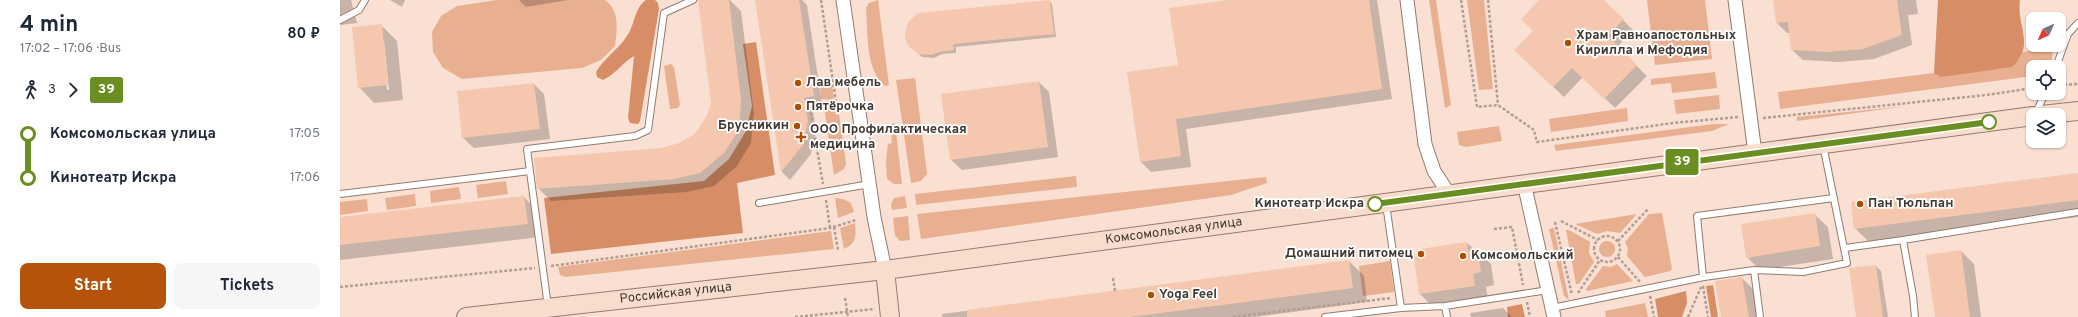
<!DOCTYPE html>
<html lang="en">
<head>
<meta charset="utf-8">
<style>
	body { margin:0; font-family:Overpass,sans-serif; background:#f6f6f7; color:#1f2937; height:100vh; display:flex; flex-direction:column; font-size:15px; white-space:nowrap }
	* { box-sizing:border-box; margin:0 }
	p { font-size:13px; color:#747a83 }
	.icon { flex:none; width:22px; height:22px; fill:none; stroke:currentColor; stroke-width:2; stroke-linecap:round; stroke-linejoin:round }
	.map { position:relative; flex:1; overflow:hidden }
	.drawer { display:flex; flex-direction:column; background:#fff; width:340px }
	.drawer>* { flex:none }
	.badge { padding:0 8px; border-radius:3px; font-size:14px; line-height:26px }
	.needle { width:26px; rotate:225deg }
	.tools { position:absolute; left:1686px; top:12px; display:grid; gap:8px }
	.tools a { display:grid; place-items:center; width:40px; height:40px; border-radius:8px; background:#fff; box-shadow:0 1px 3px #0004; font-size:20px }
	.map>.badge { position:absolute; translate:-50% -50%; box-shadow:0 0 0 2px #fff }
	.legs { display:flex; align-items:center; gap:6px; height:44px; padding:0 20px; font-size:13px }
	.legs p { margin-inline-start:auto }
	.headline { display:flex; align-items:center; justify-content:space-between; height:68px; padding:0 20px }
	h1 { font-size:22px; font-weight:700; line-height:30px }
	.action { display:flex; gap:8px; margin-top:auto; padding:8px 20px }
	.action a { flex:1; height:46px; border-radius:8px; background:#b45309; color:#fff; font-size:16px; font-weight:700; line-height:46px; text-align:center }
	.action a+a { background:#f6f6f7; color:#1f2937 }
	ul { padding:0 20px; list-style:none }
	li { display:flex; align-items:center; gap:14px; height:44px; font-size:15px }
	li i { display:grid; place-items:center; width:6px; height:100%; margin:0 5px; background:currentColor }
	li i::after { content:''; width:10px; height:10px; margin:-5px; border:3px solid; border-radius:50%; background:#fff }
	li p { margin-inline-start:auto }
	li:first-child i { background:linear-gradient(#0000 50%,currentColor 0) }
	li:last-child i { background:linear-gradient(currentColor 50%,#0000 0) }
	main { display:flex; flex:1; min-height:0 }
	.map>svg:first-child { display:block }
</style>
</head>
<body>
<main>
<section class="drawer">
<div class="headline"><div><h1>4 min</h1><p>17:02 – 17:06 · Bus</p></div><b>80 ₽</b></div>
<div class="legs"><svg class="icon" aria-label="walk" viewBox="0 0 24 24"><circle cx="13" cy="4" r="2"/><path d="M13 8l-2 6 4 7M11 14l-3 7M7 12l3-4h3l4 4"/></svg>3<svg class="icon" aria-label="forward" viewBox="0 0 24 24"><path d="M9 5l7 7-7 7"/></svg><b class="badge" style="background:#6b8e23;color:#fff">39</b></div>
<ul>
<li><i style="color:#6b8e23"></i><b>Комсомольская улица</b><p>17:05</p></li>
<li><i style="color:#6b8e23"></i><b>Кинотеатр Искра</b><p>17:06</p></li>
</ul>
<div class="action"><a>Start</a><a>Tickets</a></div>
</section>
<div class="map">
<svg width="1738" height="317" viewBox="0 0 1738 317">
	<rect width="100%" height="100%" fill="#fae0d2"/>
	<path fill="#e8af90" d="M157,0h108c15,10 12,30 10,46l-14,14 -19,8 -120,11 -19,-11 -10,-16 -1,-20 9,-16 16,-10z
		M538,0l11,85 -4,1c-20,-17 -17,-54 -19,-78l3,-5z
		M1089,0h7l15,105 -6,3z
		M1127,0h17l9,89 -14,1z
		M1307,0h58l7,59 -57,6z
		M1713,47l-1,12 -4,8h-15v9l-253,33 -2,-17 156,-19 7,4 78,-17 4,-8z
		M331,64l3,3 6,38 -2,3 -8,1 -6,-43z
		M1375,72l2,16 -45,5 -1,-10 -20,2v-6z
		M575,78l12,96 -6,7 -10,2 -15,-103z
		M492,84l2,16 -13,-1 -1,-14z
		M1379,95l1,14 -44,5 -2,-14z
		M1567,106l-110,15v-4z
		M484,107h14l8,57 -2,5 -10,6z
		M1287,108l1,13 -77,11 -2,-13z
		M555,123l7,61h-8l-7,-5 -1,-19 2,-16 4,-1 -2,-19z
		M1373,124h16l-17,7 -156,20 -2,-6z
		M1159,126l3,15 -36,6 -7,-2 -2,-13z
		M736,176l1,11 -161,18 -1,-11z
		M926,177l1,6 -36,12 -310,44 -4,-25z
		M166,181l2,13 -30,4 -2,-13z
		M119,187l2,12 -30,4 -1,-12z
		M75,194l1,12 -29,4 -2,-12z
		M565,196l2,12 -15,2 -1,-6 3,-6z
		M495,198l8,1 8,4 3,9 -16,6z
		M27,199l1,12 -28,4v-13z
		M1322,213l10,56 -2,2 -25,6 -18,-21 1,-8 -3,-6 24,-28z
		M1297,214l-17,19 -13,-2 -10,3 -22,-10z
		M568,216l2,24 -10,1 -5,-6 -2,-17z
		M515,223c1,13 2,20 -11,26l-4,-21z
		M1214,228l15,72 -5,-4 -15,-67z
		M1226,230h3l21,12 -1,11 5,9 -15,22h-3z
		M491,231l3,18 -268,28 -6,-2 -2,-8z
		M1259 249a8 8 0 1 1 16 0a8 8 0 1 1-16 0Z
		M1050,261l4,31 -31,4 -4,-30z
		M1277,264l16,17 -46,10 -1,-2 17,-23 8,1z
		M1305,303l3,14h-42l-1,-6z"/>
	<path fill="#d78e66" d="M306,0h9l3,3 1,6 -19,112 -2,3 -8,-1 -2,-5 6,-62c-12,7 -18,18 -31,24l-6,-3 -1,-5c8,-14 22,-22 31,-36 8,-11 7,-28 19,-36z
		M1598,0h82c-4,25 16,46 -8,67l-71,10 -7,-4z
		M416,42l19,133 -38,8 6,50 -192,21 -7,-56 160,-17 25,-22 17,-28 6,-25 -9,-62z
		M1373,285l5,32h-7l-5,-31z
		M1346,291l1,12 -5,14h-24l-3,-18z
		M1182,304l3,13h-17l-1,-10z"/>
	<path fill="#0003" fill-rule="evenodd" d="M0,0h11l6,23 -17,2z
		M50,0h15l-3,7z
		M179,0h49l-42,7z
		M370,0h20l11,11 13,102 -3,30 -14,23 -23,20 -27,6 -136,9 -13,-13 141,-44 17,-10 11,-16 5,-15z
		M416,0h46l5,5 15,99 -10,2 4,24 -5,24 -21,26 -8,-8z
		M895,0h142l15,99 -206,30 5,38 -40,5 -10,-10 -13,-89 51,-7z
		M1201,0h62l30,30 -16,17 30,29 -32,32 -32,-31 -19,20 -38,-36z
		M1434,0h142l2,14 -10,1 4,30 -38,14 -35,3 -36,-2 -11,-10 -2,-17h-3l-10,-10z
		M710,1l2,3 4,33 -100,10v6l-14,1 -8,4 -12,-1 -9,-8z
		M41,25l16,16 6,59 -29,3 -15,-16zM42,41h2l5,49h-2z
		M699,82l10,10 9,65 -96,13 -11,-10z
		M194,84l10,10 6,45 -76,9 -11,-10z
		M1738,174v43l-208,26 -15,-15z
		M184,197l13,14 3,26 -200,23v-42z
		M1474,214l14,13 5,32 -73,11 -13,-13z
		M1127,243l24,21 3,21 -8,2 2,12 -55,8 -13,-13z
		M1621,251l13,13 7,53h-45z
		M1009,261l15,15 3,26 -112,15h-312l-1,-3z
		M1536,266l5,5 7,46h-31z
		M1402,278l15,15 4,24h-39z
		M1163,308l9,9h-41l-1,-4z"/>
	<path fill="#f5c7ae" d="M358,0h31l12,100 -2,30 -15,23 -24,20 -26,6 -137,10 -3,-31 128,-10 17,-5 16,-9 11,-17 5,-14z
		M415,0h44l15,96 -10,2 4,23 -5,24 -22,27z
		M710,0l4,34 -101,10 1,6 -15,2 -8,3 -12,-1 -10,-7 -3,-6 -1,-6 3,-13 10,-9z
		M888,0h141l13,89 -206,30 5,37 -41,6 -13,-90 51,-7 -9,-57z
		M1199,0h65l20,19 -16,17 29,29 -33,34 -32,-31 -19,19 -39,-37 19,-19 -12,-12z
		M1433,0h124l5,35 -39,14 -35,3 -37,-2 -3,-28 -12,1z
		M42,24l6,61 -30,3 -6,-61z
		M699,81l9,66 -98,13 -9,-66z
		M194,83l6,46 -78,9 -5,-47z
		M1738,173v27l-224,29 -3,-27z
		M184,196l4,28 -188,21v-28z
		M1475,213l5,33 -74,12 -5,-34z
		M1127,242l1,9 10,-1 3,22 -8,2 2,12 -56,8 -5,-36 6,-9z
		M1621,250l9,67h-35l-9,-62z
		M1009,260l4,28 -223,29h-163v-7z
		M1536,265l7,52h-27l-7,-49z
		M1402,277l7,40h-28l-6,-36z"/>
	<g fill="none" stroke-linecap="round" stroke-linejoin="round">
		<g stroke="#937b6f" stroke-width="8">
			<path id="lane" d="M0,20l19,-10 6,-10
				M1716,67l12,-33 10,-11
				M1696,113l9,-20
				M0,194l190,-23
				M419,203l111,-19
				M1046,204l15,104 44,-2 103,-16
				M1563,240l10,56 2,21
				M1505,248l58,-8 175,-28
				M1414,270l6,47
				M1363,277l-6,-61 137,-18
				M1105,306l2,11
				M208,307l-21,-158 108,-13 13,-6 16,-117 29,-13
				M1212,308l152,-31 50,-7 49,2 44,-9 -24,-118
				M985,317l76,-9"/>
		</g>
		<g stroke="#937b6f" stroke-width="15">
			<path id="street" d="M503,0l31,217 11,53
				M1067,0l18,144 9,27 15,23
				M1395,0l20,153
				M1184,183l30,134"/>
		</g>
		<g stroke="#937b6f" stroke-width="20">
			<g id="secondary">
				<path d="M1702,115l36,-4"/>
				<path d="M545,270l5,47"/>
				<path id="s1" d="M126,317l419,-47 1148,-154"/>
			</g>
		</g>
		<path stroke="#b19e93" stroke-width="2.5" stroke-dasharray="3 2" stroke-linecap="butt" d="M481,0l15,102 -27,1 14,81
			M1121,0l16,107 21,-2 36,25 3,12 136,-19 65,-6
			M1148,0l10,105
			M1719,85l19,-1
			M1423,118l223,-23 47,-7
			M486,200l4,28
			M1221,221l37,19
			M1215,222l17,73
			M494,227l4,23
			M1154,229l18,-2 11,58
			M1254 249a13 13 0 1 1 26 0a13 13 0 1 1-26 0Z
			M1278,241l30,-32
			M1278,257l22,25
			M211,266l279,-38 26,-8
			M773,278l2,13
			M1363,286l5,31
			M0,287l195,-19
			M1238,293l22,-33
			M1310,296l4,21
			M505,298l3,19
			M1187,302l3,15
			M455,317l80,-8
			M893,317l158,-19
			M1348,317l13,-30"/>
		<use href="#lane" stroke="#fff" stroke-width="6"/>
		<use href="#street" stroke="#fff" stroke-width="13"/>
		<use href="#secondary" stroke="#f8ddce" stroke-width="18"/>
	</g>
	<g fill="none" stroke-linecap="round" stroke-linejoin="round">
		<g stroke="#fff" stroke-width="9">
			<path id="line-1" d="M1035,204l614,-82"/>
		</g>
		<use href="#line-1" stroke="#6b8e23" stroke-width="6"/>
	</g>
	<g fill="#ac4e00" stroke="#fff" stroke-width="1.5">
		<circle cx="1228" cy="43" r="4"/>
		<circle cx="458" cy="83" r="4"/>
		<circle cx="458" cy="107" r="4"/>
		<circle cx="457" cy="126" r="4"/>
		<path d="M459 131h4v4h4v4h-4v4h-4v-4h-4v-4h4z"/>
		<circle cx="1520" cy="204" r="4"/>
		<circle cx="1081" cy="254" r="4"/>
		<circle cx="1123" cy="256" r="4"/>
		<circle cx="811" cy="295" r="4"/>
	</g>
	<g fill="#fff" stroke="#6b8e23" stroke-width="2">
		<circle cx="1649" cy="122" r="7"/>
		<circle cx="1035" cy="204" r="7"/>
	</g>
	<g text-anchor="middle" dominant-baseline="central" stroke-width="3.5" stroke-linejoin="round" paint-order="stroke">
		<g font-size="13" font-weight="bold" fill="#423832" stroke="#fff" text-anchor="start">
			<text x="1236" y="36">Храм Равноапостольных<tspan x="1236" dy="15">Кирилла и Мефодия</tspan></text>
			<text x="466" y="83">Лав мебель</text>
			<text x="466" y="107">Пятёрочка</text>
			<text x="449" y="126" text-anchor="end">Брусникин</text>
			<text x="470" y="130">ООО Профилактическая<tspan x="470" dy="15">медицина</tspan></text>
			<text x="1528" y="204">Пан Тюльпан</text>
			<text x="1073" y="254" text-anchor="end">Домашний питомец</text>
			<text x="1131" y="256">Комсомольский</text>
			<text x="819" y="295">Yoga Feel</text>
		</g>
		<g font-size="13" font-weight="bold" fill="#423832" stroke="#fff" text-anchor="end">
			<text x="1024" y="204">Кинотеатр Искра</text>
		</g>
		<g font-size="13" fill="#423832" stroke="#fff">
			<text stroke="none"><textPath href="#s1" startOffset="713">Комсомольская улица</textPath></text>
			<text stroke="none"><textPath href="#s1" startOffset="211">Российская улица</textPath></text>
		</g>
	</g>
</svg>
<div class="tools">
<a><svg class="needle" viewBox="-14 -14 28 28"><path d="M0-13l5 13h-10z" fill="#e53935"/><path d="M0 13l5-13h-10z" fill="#747a83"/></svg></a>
<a><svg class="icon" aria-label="locate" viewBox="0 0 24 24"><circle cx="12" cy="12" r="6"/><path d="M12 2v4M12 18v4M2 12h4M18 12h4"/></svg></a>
<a><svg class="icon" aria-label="layers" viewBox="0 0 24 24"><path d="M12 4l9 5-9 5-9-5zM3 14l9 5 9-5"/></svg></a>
</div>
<b class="badge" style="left:1342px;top:162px;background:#6b8e23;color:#fff">39</b>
</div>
</main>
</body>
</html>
